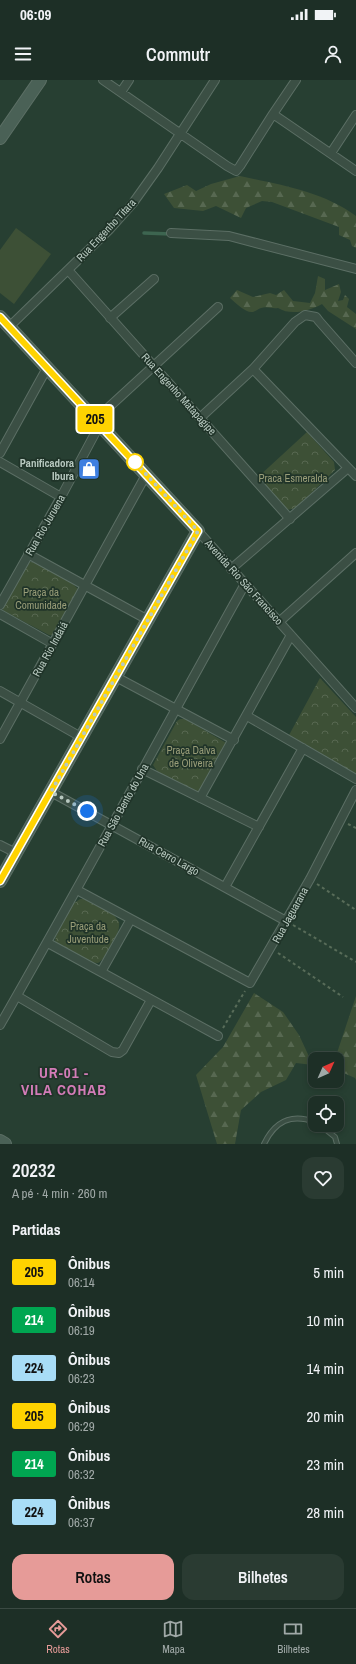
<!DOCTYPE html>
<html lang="pt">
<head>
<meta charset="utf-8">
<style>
	body { margin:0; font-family:"Archivo Narrow",sans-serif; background:#2a3b32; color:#f1f3f6; height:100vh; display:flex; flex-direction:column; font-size:15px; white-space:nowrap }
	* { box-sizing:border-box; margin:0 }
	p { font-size:13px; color:#a0a9a7 }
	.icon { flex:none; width:22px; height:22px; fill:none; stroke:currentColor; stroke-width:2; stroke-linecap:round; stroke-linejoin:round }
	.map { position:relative; height:1064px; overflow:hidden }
	.details { display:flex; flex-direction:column; background:#1d2f26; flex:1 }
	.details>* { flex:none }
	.badge { padding:0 8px; border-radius:3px; font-size:14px; line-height:26px }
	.needle { width:26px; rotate:45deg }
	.tools { position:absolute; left:308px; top:972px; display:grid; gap:8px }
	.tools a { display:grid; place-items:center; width:36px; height:36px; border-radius:8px; background:#1d2f26; box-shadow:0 2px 6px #0003,0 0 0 1px #3b4a43; font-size:20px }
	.you { position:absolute; width:20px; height:20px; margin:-10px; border:3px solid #fff; border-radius:50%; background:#1a73e8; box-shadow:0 0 0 6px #1a73e833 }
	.map>.badge { position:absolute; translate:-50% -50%; box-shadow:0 0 0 2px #fff }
	h2 { padding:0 12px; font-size:15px; line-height:36px }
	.round { display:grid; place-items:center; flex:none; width:42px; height:42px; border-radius:12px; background:#2a3b32 }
	.overview { display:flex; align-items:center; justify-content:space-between; height:68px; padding:0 12px }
	h1 { font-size:19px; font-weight:600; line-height:30px }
	.cta { display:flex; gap:8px; margin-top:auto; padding:8px 12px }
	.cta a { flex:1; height:46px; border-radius:12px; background:#e69b98; color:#111; font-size:16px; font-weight:600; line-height:46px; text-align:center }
	.cta a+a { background:#2a3b32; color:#f1f3f6 }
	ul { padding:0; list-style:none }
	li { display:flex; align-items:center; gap:12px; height:48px; padding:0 12px }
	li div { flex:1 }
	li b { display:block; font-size:15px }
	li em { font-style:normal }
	li .badge { min-width:44px; font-weight:700; text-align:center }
	.status { display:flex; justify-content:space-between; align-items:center; height:28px; padding:0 20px; background:#1d2f26; direction:ltr }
	.status svg { height:11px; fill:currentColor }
	header { display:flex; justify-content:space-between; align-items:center; height:52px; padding:0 12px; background:#1d2f26; font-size:18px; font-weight:600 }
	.tabs { display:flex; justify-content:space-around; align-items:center; height:56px; border-top:1px solid #3b4a43; background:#1d2f26; font-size:11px; color:#a0a9a7 }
	.tabs a { display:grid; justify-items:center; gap:2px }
	.tabs .active { color:#e69b98 }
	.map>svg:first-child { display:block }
</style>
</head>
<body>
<div class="status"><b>06:09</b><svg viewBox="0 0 49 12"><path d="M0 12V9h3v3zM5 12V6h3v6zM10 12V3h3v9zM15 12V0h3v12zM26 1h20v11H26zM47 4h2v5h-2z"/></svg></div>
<header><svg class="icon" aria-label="menu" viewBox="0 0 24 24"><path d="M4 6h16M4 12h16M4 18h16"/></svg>Commutr<svg class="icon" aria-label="person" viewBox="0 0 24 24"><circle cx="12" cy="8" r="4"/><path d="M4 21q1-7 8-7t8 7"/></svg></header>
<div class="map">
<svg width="356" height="1064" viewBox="0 0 356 1064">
	<defs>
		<pattern id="forest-firs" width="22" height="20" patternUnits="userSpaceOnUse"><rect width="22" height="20" fill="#3d5036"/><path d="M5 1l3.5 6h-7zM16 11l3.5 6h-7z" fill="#576851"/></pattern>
		<pattern id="park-crowns" width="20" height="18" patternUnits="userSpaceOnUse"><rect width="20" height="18" fill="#3d5036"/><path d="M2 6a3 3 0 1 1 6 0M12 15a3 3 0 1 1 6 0" fill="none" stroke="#576851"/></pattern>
	</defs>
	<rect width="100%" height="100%" fill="#273f32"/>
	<path fill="url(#forest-firs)" d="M240,96c40,9 82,15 116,40v32l-4,-2 -2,-6 -11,-5v-8l-67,-25 -10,-1 -16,7 -5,10 -25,-12 -13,5 -29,-3 -10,-14 23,-9 9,6 15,-7z
		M318,196l7,3v11l14,-6 2,8 -3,9 5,-1 2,-5 4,4 -2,8 9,7v15l-28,-18 -6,-7c-13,7 -31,12 -44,4 -6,1 -11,-2 -17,0 -3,1 -5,3 -8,4 -8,1 -17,-9 -23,-14l7,-8 16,7 17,-4 6,2 8,-5 9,11 17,2 5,-10z
		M254,913l29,19 16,23 14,30 -17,-2 -10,17 -25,12 -20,18 -6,34h-18l-21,-69 27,-28z
		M356,916v84l-1,-2 -18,-8v-11h-2z"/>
	<path fill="url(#park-crowns)" d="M307,352l27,30 1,8 -39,38 -9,2 -30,-32z
		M30,482c10,0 42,19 48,27l-26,46h-3l-45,-24 -2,-3 26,-45z
		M320,598l36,39v59l-68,-39z
		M180,639h5l43,25 -22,47 -9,3 -40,-23 -4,-6 24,-44z
		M80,819h4l30,16 5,7c2,10 -12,36 -21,41l-9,-1 -32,-19 -2,-2 1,-5 17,-32z"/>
	<path fill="#3d5036" d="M16,148l35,26 -37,50 -14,-11v-43z"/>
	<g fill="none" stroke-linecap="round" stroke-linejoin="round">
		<path stroke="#3d6550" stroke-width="3.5" d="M144,153l27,1"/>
		<g stroke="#5c6f65" stroke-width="6">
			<path id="service" d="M320,1045l15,12 2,7
				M264,1064c11,-23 27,-31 51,-22"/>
		</g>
		<g stroke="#5c6f65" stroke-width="10">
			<path id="minor" d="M103,0l124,86 9,5 4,-5 33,-52 23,-34
				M121,12l8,-12
				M273,34l83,57
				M331,73l25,-38
				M171,153l58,3 127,33
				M68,190l222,249
				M110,238l44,-39
				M9,247l100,-97 24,-27 25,-35 57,-88
				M253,289l103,107
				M201,337l52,-48 42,-47 10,-7 11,2 3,4 37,42
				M96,339l122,-112
				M0,373l47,-85
				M0,382l61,35
				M198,451l158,177
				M28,474l120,66
				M231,489l117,-101
				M0,525l61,-108 39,-73
				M0,534l53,30
				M279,542l77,-69
				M116,597l118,63
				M0,611l81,46
				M247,636l109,63
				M0,659l146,-264
				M142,689l117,58
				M51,712l235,129
				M200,718l91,-163
				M0,765l16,8
				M225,807l78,-139
				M77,810l173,93 60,-104 46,-89
				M48,863l170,93
				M101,892l30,-53
				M17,916l95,56 7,1 4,-3 28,-50
				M0,945c84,-146 163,-294 245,-441"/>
		</g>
		<g stroke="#5c6f65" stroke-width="14">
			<path id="secondary" d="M0,58l40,-58
				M0,237l198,214 -198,350
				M0,1061l5,3"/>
		</g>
		<path stroke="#586c59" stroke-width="2" stroke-dasharray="3 3" stroke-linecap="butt" d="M348,744l8,4
			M317,804l39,26
			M293,845l63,37
			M278,873l65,44
			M223,948l22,-37"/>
		<use href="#service" stroke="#3b4f44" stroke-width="4"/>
		<use href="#minor" stroke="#3b4f44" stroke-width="8"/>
		<use href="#secondary" stroke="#4a6156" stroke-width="12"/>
	</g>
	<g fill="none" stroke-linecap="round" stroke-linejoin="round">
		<g stroke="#fff" stroke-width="9">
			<path id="line" d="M0,237l198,214 -198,350"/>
		</g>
		<use href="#line" stroke="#ffd300" stroke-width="6"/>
		<path stroke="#b8c9c0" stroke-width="4" stroke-dasharray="0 7.2" d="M87,731l-36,-19 147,-261 -63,-69"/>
	</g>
	<defs>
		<g id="shop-square" transform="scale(1.15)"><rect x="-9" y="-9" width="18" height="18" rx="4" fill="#3f7fe0" stroke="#203429"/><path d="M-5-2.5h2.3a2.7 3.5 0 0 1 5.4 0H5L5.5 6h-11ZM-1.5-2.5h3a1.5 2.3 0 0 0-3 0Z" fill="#fff"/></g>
	</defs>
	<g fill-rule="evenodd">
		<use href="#shop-square" x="89" y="389"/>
	</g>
	<circle fill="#fff" stroke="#ffd300" stroke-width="2" cx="135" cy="382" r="8"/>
	<g text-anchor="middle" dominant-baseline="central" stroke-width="3.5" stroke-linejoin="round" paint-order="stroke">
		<g font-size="11" fill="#b8c9c0" stroke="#203429">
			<text transform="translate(106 150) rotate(-47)">Rua Engenho Titara</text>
			<text transform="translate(179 314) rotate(48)">Rua Engenho Matapagipe</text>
			<text transform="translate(45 445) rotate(-60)">Rua Rio Juruena</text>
			<text transform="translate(244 502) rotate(48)">Avenida Rio São Francisco</text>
			<text transform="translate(50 569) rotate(-61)">Rua Rio Indaiá</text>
			<text transform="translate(123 725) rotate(-61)">Rua São Bento do Una</text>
			<text transform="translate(169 776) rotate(29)">Rua Cerro Largo</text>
			<text transform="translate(290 835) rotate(-61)">Rua Jaguarana</text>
		</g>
		<g font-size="11" font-weight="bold" fill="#b8c9c0" stroke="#203429" text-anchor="end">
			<text x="74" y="383">Panificadora<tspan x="74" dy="13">Ibura</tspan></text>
		</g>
		<g font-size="11" fill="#999d78" stroke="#203429">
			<text x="293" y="398">Praca Esmeralda</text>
			<text x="41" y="512">Praça da<tspan x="41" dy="13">Comunidade</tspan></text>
			<text x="191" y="670">Praça Dalva<tspan x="191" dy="13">de Oliveira</tspan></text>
			<text x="88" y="846">Praça da<tspan x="88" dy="13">Juventude</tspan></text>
		</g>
		<g font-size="15" font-weight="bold" letter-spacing="1" fill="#d37cb8" stroke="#203429">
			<text x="64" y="992">UR-01 -<tspan x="64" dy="17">VILA COHAB</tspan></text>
		</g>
	</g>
</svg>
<div class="tools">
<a><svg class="needle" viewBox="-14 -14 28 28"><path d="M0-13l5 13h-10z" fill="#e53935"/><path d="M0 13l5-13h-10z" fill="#a0a9a7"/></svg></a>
<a><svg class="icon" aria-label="locate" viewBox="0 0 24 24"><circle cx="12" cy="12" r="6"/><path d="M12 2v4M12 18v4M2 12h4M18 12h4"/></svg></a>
</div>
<div class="you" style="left:87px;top:731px"></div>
<b class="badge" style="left:95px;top:339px;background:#ffd300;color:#111">205</b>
</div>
<section class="details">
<div class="overview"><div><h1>20232</h1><p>A pé · 4 min · 260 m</p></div><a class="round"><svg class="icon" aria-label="heart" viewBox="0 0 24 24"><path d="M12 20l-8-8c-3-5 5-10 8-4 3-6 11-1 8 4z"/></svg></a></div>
<h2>Partidas</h2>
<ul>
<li><span class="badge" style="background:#ffd300;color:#111">205</span><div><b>Ônibus</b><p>06:14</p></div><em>5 min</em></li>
<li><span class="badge" style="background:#00a651;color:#fff">214</span><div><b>Ônibus</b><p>06:19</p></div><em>10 min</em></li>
<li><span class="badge" style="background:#a8ddf7;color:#111">224</span><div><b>Ônibus</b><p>06:23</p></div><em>14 min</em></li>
<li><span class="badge" style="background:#ffd300;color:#111">205</span><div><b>Ônibus</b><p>06:29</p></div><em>20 min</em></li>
<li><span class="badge" style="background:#00a651;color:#fff">214</span><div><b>Ônibus</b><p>06:32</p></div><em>23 min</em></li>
<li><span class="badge" style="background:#a8ddf7;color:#111">224</span><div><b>Ônibus</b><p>06:37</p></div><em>28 min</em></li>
</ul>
<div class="cta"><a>Rotas</a><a>Bilhetes</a></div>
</section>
<nav class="tabs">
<a class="active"><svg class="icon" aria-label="directions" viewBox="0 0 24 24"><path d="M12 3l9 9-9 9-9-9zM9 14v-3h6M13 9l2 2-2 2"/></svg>Rotas</a>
<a><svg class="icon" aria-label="map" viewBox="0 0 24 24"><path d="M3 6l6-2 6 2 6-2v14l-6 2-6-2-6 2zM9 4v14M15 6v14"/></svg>Mapa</a>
<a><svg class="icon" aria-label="tickets" viewBox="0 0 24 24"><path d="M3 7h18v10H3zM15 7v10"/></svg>Bilhetes</a>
</nav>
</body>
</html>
